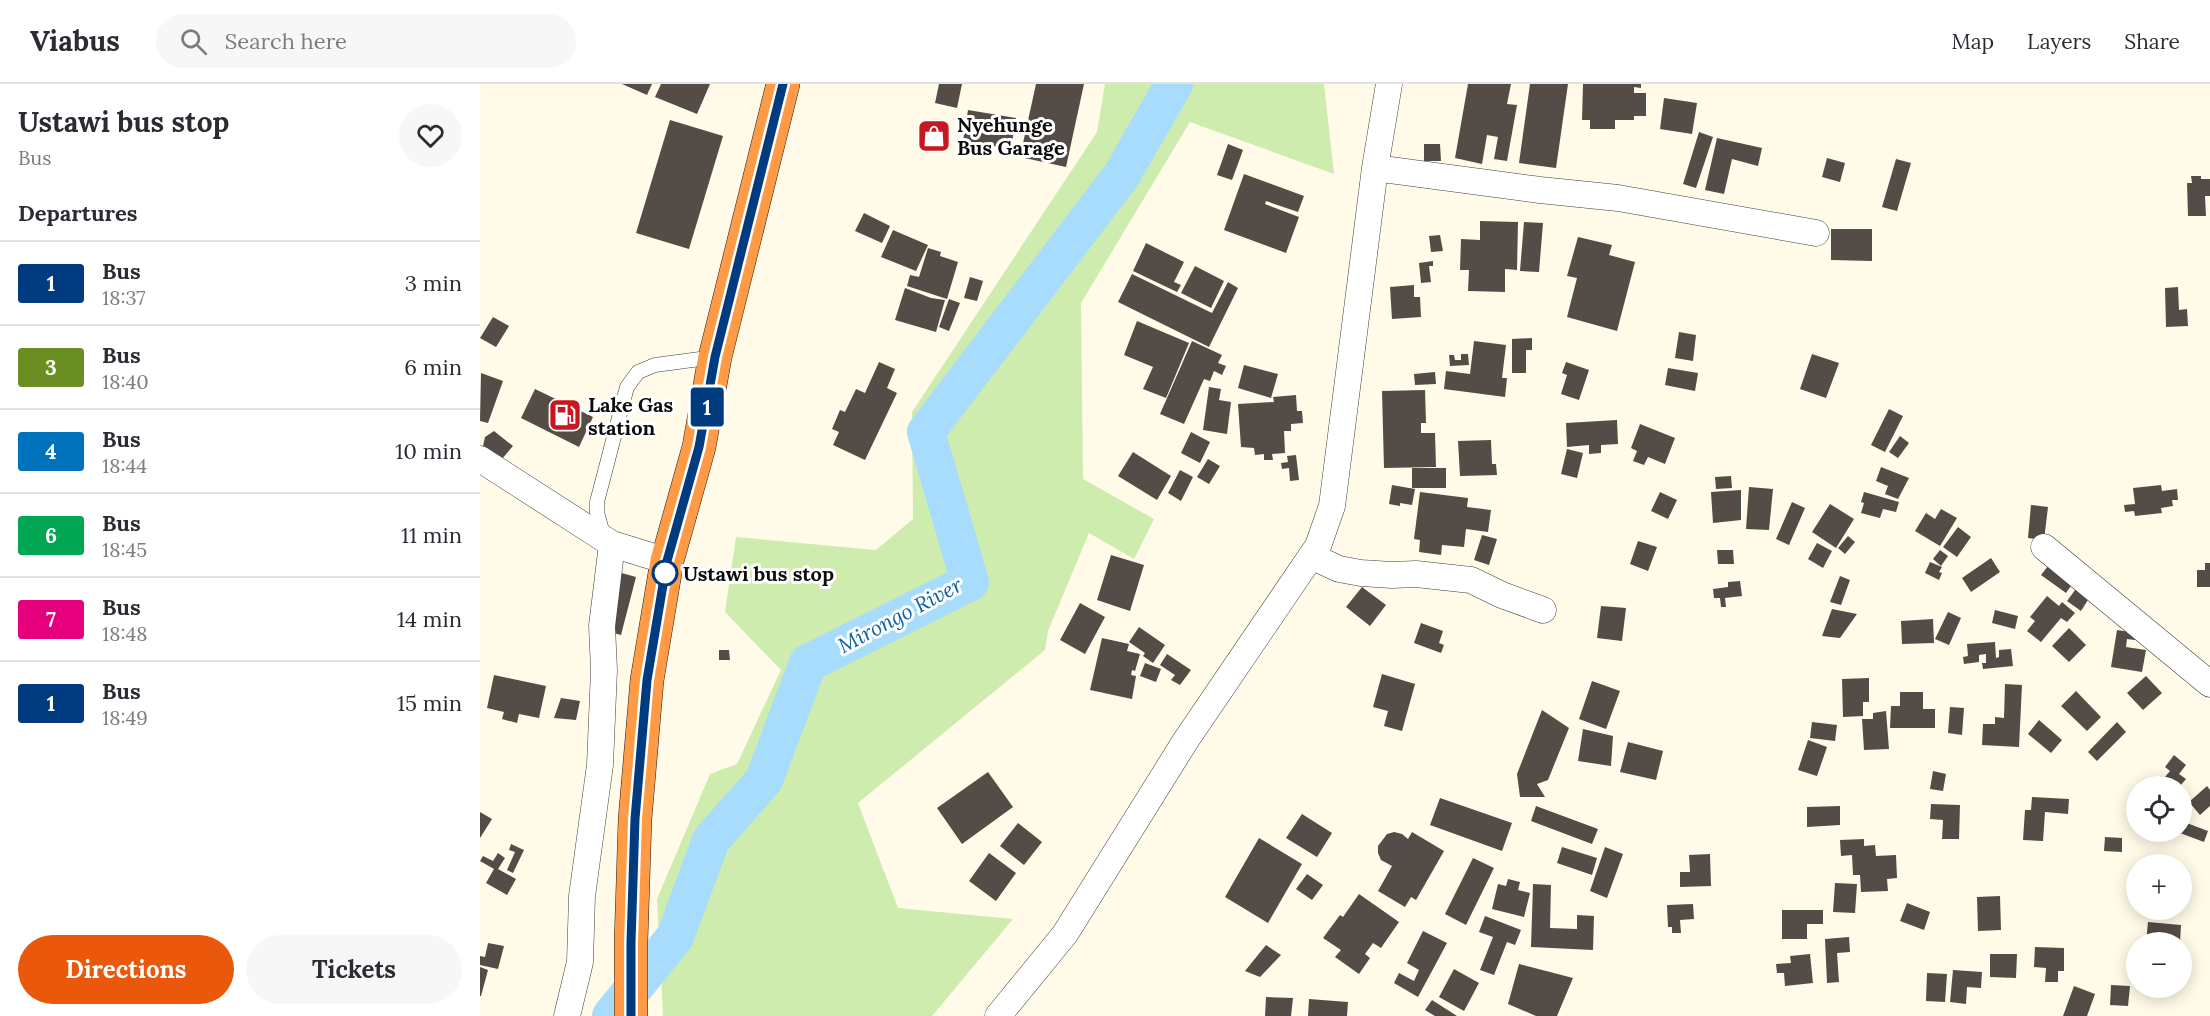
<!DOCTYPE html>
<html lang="en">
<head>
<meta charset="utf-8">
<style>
	body { margin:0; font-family:Lora,serif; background:#f7f7f7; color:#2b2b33; height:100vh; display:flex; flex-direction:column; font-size:22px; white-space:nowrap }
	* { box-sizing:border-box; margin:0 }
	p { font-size:20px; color:#7c7c81 }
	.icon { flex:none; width:33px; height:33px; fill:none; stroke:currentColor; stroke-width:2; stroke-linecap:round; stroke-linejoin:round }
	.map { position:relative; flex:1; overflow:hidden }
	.sheet { display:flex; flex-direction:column; background:#fff; width:480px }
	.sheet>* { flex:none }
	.badge { padding:0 12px; border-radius:4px; font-size:21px; line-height:39px }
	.fabs { position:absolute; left:1646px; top:692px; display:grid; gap:12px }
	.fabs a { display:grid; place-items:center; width:66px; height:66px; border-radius:50%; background:#fff; box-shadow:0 3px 15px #0003; font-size:30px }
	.map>.badge { position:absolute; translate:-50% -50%; box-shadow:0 0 0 3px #fff }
	h2 { padding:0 18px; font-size:22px; line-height:54px }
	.round { display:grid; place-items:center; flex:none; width:63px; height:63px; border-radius:32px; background:#f7f7f7 }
	.head { display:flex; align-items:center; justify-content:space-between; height:102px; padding:0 18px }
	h1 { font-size:28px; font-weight:800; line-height:45px }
	.button { display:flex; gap:12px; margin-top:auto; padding:12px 18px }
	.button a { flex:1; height:69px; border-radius:36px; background:#ea580c; color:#fff; font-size:24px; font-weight:800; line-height:69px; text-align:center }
	.button a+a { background:#f7f7f7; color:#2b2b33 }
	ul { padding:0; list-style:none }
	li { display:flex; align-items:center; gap:18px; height:84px; padding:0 18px; border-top:2px solid #e1e1e2 }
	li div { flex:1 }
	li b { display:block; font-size:22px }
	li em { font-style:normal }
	li .badge { min-width:66px; font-weight:700; text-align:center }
	header { display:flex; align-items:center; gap:36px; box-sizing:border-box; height:84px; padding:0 30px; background:#fff; border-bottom:2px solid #e1e1e2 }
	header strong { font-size:28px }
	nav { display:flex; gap:33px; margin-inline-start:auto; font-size:21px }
	.search { width:420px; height:54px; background:#f7f7f7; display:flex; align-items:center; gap:15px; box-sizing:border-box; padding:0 21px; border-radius:33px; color:#7c7c81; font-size:22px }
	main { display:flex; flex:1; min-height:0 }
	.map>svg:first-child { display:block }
</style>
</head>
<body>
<header>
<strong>Viabus</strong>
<div class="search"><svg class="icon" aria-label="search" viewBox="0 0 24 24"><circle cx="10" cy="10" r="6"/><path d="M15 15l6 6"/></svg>Search here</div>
<nav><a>Map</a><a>Layers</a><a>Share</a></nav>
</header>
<main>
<section class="sheet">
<div class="head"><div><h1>Ustawi bus stop</h1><p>Bus</p></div><a class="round"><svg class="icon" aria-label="heart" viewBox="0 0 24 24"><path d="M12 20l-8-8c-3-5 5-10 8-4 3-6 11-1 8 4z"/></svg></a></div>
<h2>Departures</h2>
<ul>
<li><span class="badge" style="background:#003b80;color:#fff">1</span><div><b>Bus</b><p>18:37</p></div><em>3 min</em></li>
<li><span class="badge" style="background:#6b8e23;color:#fff">3</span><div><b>Bus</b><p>18:40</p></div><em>6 min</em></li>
<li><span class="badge" style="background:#0072bc;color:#fff">4</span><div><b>Bus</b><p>18:44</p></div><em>10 min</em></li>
<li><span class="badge" style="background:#00a651;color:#fff">6</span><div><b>Bus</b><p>18:45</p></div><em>11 min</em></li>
<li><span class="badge" style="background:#e6007e;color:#fff">7</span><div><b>Bus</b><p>18:48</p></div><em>14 min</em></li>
<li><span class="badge" style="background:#003b80;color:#fff">1</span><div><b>Bus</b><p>18:49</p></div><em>15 min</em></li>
</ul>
<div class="button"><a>Directions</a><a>Tickets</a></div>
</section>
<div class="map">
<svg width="1730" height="932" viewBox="0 0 1730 932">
	<rect width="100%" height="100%" fill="#fffbe8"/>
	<path fill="#cfecaf" d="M625,0h219l10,90 -144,-52 -109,181 2,176 71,40 -20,40 -45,-26 -41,98 -3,19 -187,153 40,105 115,11 -81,97h-269l-6,-117 53,-125 27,-10 44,-94 -56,-58 11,-75 140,13 37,-31 -1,-107 185,-280z"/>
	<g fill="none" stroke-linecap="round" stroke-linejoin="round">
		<path stroke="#a8dcfc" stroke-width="38" d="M131,932l64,-79 36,-97 53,-60 44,-117 162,-81 -44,-150 195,-256 53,-92"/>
	</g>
	<path fill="#544c46" d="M142,0h30l-5,11z
		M181,0h49l-13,30 -42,-17z
		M459,0h23l-5,24 -22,-5z
		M556,0h48l-18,83 -46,-10z
		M988,0h43l-4,20 10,1 -10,56 -13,-2 4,-22 -11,-2 -5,29 -27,-6z
		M1050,0h38l-12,84 -37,-5z
		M1103,0h58v4l-7,-1v6h12v23h-12v4h-19v9h-25v-9h-8z
		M1184,14l33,5 -5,31 -32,-5z
		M488,26l48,8 -5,31 -48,-8z
		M190,36l53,16 -34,113 -53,-16z
		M1219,48l14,5 -17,51 -13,-4z
		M1237,54l45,10 -4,18 -26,-7 -8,35 -19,-4z
		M748,60l15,6 -11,30 -15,-5z
		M944,60h16l1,17h-17z
		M1347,74l18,5 -5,19 -18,-5z
		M1416,75l15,4 -14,48 -15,-4z
		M764,90l60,22 -6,16 -32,-11 -1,3 34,13 -13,36 -62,-23z
		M1711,92h10v3h9v17h-5l1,20h-18l-1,-33h5z
		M384,129l26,13 -8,17 -27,-12z
		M1000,137l38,1 -1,48 -12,-1v23l-37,-1 1,-21h-9l1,-31 19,1z
		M1044,138l19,1 -4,49 -19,-1z
		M1351,145h41v32l-41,-1z
		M413,146l35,15 -12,26 -35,-14z
		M960,151l3,16 -12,1 -2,-16z
		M1098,153l34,8 -3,10 26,7 -18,69 -50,-14 10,-39 -10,-2z
		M666,159l38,19 -10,20 7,3 -4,7 -44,-21z
		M448,164l13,4 -1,4 18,6 -11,37 -40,-13 3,-11 9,2z
		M953,177v5h-4l2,16 -10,1 -2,-20z
		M715,182l29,15 -13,27 -30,-15z
		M652,190l80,39 16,-31 10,6 -29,59 -91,-45z
		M490,193l13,4 -6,20 -13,-3z
		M934,201v12h6l1,20 -29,2 -2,-32z
		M1698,203l1,23 8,-1 1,17 -22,1 -1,-39z
		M425,204l26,10 14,2 -9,32 -41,-12z
		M469,215l11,4 -11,28 -10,-4z
		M13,233l16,9 -13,21 -16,-9z
		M657,237l52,22 -23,55 -23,-9 10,-22 -29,-12z
		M1199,248l17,3 -3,26 -18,-3z
		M1052,254v12h-6v23h-14v-34z
		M712,257l30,14 -4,8 8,3 -4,9 -8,-4 -4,10 -6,-2 -20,45 -24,-10z
		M994,257l32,4 -4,33h5l-2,19 -61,-8 2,-18 24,3z
		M981,270h7l1,11 -19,1 -1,-11h5l1,5h6z
		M1332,270l27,9 -13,35 -26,-9z
		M399,278l16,7 -8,19 10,5 -32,67 -32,-15 6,-13 -7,-3 8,-19 5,2 11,-23 9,4z
		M1086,278l23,8 -10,30 -18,-6 6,-19 -5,-2z
		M764,281l34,9 -7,24 -33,-10z
		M1188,284l30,5 -3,18 -30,-6z
		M955,288l1,12 -21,1 -1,-11z
		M1,289l22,8 -15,42 -8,-2z
		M729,303l12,2 -2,11 12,2 -4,32 -24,-4z
		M55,305l58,28 -14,30 -58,-29z
		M945,306l1,33h-5v10h14l1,34 -52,1 -2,-77z
		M816,311l1,16h5l1,12 -12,1v7h-7l1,22 -13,1 1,6h-9v-6l-9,1 -1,-7 -13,-1 -3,-43 36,-2 -1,-5z
		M1409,325l14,7 -18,36 -14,-7z
		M1137,336l1,24 -17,1v8l-12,1v-9l-22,2 -1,-24z
		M1160,340l35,14 -10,26 -17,-7 -4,8 -11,-4 4,-10 -6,-3z
		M14,347l19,15 -12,14 -18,-14 2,-9z
		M711,348l19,10 -10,21 -19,-10z
		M1420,352l9,7 -11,15 -9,-6z
		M1011,356l1,24h4l1,11 -37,1 -2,-35z
		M1087,365l16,4 -6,25 -16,-4z
		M653,368l38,24 -14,24 -39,-24z
		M816,371l3,25 -9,1 -1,-13 -7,1 -1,-6 7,-1 -1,-6z
		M728,375l12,7 -11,18 -12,-7z
		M1401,383l28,11 -11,21 -13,-5 3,-8 -12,-5z
		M932,384h34v20h-34z
		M700,386l13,7 -12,24 -13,-8z
		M1251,392l1,12 -16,1 -1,-12z
		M912,401l23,4 -3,16 -12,-2v3l-11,-2z
		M1681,401l1,6 15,-2 1,11h-6l1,6 -12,2 1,5 -27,3 -1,-5 -9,1 -1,-7 11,-1 -2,-16z
		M1269,403l24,2 -4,41 -23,-1z
		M1261,406v30l-28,3 -2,-31z
		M940,408l48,6 -1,9 24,3 -3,22 -22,-3 -2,18 -22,-2 -1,10 -22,-3 1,-12 -6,-1z
		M1180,408l17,8 -9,19 -17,-8z
		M1384,408l35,10 -3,10 -13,-3 -3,9 -19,-5 3,-10 -3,-1z
		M1312,418l13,6 -16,37 -13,-6z
		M1350,420l24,15 -18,29 -24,-16z
		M1551,421l17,2 -4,33 -16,-2z
		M1461,425l16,9 -17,28 -25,-15 11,-18 9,6z
		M1478,443l13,10 -14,20 -14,-10z
		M1002,451l15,4 -8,26 -15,-5z
		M1368,452l7,6 -10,12 -7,-6z
		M1158,457l19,6 -9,24 -18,-7z
		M1337,459l15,8 -9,17 -15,-9z
		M1237,466h16l1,14h-16z
		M1460,466l8,6 -7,10 -8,-7z
		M631,471l33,10 -14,46 -33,-11z
		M1511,474l9,14 -29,20 -9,-14z
		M1450,478l12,5 -3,5 3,1 -3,7 -14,-7z
		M1725,479h5v24h-13v-17h8z
		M1568,482l25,17 -7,10 -25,-18z
		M138,488l18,5 -15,58 -15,-4z
		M1360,492l10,4 -9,25 -11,-3z
		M1260,497l2,15 -17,2 1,9h-5l-1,-9h-6l-1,-9 15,-2v-5z
		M1598,502l13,9 -10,16 -14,-10z
		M882,503l24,18 -16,21 -24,-19z
		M1567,512l12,10 3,-4 13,11 -8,9 -6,-4 -20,24 -14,-11 8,-10 -5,-4z
		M600,519l25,14 -20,37 -25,-14z
		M1121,522l25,2 -4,33 -25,-3z
		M1352,525l25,5 -17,24 -18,-2z
		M1515,526l23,6 -3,13 -23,-6z
		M1468,528l13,6 -12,27 -14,-6z
		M1453,535l1,24 -32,1 -1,-23z
		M941,539l22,8 -4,12 5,2 -3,8 -27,-10z
		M659,543l26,18 -12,18 -10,-7 2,-3 -16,-11z
		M1589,544l17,17 -17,17 -17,-16z
		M1637,546l19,3 -1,7 -8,-1 -1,8 20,3 -4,22 -31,-5z
		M622,554l27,6 -2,7 13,3 -5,17 -3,-1 -1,5 5,1 -4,23 -42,-9z
		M1515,558l1,16 3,-1v-7l12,-1 2,17 -30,3 -1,-6h4v-9l-7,1v7l-15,2 -1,-7 5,-1 -1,-12z
		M239,566h10l1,10h-11z
		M687,570l24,16 -11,15 -9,-5 4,-5 -15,-10z
		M665,579l16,6 -5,13 -16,-6z
		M902,590l33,10 -13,47 -18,-5 4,-15 -15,-4z
		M14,591l52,11 -7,32 -20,-4 -2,9 -15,-4 2,-7 -17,-4z
		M1666,592l16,17 -19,17 -16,-17z
		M1389,594v24h-6v14l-20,1 -1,-38z
		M1112,597l28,10 -14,38 -27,-10z
		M1525,600l17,1 -3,62 -37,-2 1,-21h12v-7l9,1z
		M1596,607l25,26 -14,14 -26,-25z
		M1420,608h23v17h12v19h-45l1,-22h9z
		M81,614l19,3 -4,19 -22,-2z
		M1470,623l14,1 -2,27 -14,-2z
		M1062,626l27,18 -21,52 -11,4 8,13h-25l-3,-23z
		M1406,627l3,38 -25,1 -2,-31h11v-6z
		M1559,636l23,20 -11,13 -23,-19z
		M1332,638l25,3 -2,16 -25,-3z
		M1637,638l9,10 -29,29 -9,-9z
		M1103,645l30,7 -2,30 -33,-5z
		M1328,656l19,7 -10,29 -19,-6z
		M1148,658l35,9 -7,29 -36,-8z
		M1694,671l12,10 -7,9 7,5 -6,7h-5l-4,-3 -2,3h-7l-5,-4 4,-6 3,2 6,-7 -5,-4z
		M1453,687l13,3 -3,17 -13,-2z
		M508,688l25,35 -51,37 -25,-36z
		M1727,702l3,4v16l-10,9 -11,-13z
		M1552,713l37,2 -1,15 -23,-2 -2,29 -20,-1 2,-30h6z
		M960,714l72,25 -10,28 -72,-26z
		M1451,720l29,1 -1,34h-17l1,-19 -13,-1z
		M1056,722l62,23 -6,15 -61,-23z
		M1360,722v19l-33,2v-20z
		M0,728l12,7 -12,19z
		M822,730l30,19 -15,24 -31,-19z
		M1704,738l24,9 -4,11 -24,-9z
		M538,739l24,19 -18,23 -24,-19z
		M914,748l8,2 6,5 4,-7 32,19 -28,49 -5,-3 -6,10 -27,-16 14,-25 -11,-6 -3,-7v-7l9,-12z
		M1625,753l17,1v14l-18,-1z
		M779,754l43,26 -34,59 -43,-26z
		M1384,755v7l11,-1 1,11 20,-1 1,23 -10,1 1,12 -27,1 -1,-17h-7l-1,-20 -11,1 -1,-16z
		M31,760l13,6 -11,23 -6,-3 8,-18 -6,-2z
		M1082,763l35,11 -5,17 -35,-12z
		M1125,763l18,7 -16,44 -17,-7z
		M18,769l7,5 -7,11 18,10 -9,16 -21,-12 8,-14 -14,-8 3,-5 10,5z
		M509,769l27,20 -20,28 -27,-20z
		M1230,770l1,32 -31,1v-15h10l-1,-17z
		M993,774l21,10 -28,57 -21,-11z
		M827,790l16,11 -11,15 -16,-11z
		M1028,795l12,3 -2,8 12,3 -6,24 -32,-8 6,-25 8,2z
		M1355,799l22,1 -2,29 -22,-1z
		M1053,800l18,1 -1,43 27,1v-14l17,1 -1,34 -62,-3z
		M879,810l40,28 -18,26 -8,-5 -8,11 5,4 -11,16 -24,-17 6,-7 -18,-12 17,-23 3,2z
		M1520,812l1,34 -23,1 -1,-34z
		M1427,819l23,9 -6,18 -24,-9z
		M1213,820l1,15 -14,1 1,13h-9v-6h-4l-1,-22z
		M1302,826h41v14h-16v15h-25z
		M1005,832l36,14 -6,15 -8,-3 -13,33 -14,-5 13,-33 -14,-5z
		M1668,838l33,3 -1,17h-34z
		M943,847l24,12 -29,54 -24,-14 5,-10 15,8 5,-11 -12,-7z
		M1369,853l1,15 -13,1 2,29 -12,1 -2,-44z
		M8,859l16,3 -6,23 -18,-4v-9l5,1z
		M786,861l15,10 -21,22 -15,-6z
		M1555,863l29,1v23h-6v11h-13l1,-14 -12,-1z
		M1330,870l3,29 -28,3 -1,-13h-7l-1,-9 15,-1 -1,-7z
		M1510,870h27l-1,24 -26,-1z
		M1039,880l54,14 -16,38h-21l-28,-12z
		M0,883l8,3 -7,26h-1z
		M974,885l25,14 -15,28 -25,-14z
		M1473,886l29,2 -1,16 -14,-1 -1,17 -16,-2z
		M1447,889l20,1 -2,28 -19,-1z
		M1631,901l19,1 -2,20 -18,-1z
		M1594,902l21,8 -8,22h-24z
		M786,913l27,1 -2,18h-26z
		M829,915l39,3 -1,14h-39z
		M952,916l25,16h-22l-10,-6z"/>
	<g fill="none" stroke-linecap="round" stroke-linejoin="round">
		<g stroke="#3e3e3e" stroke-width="15">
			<path id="lane" d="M124,454l-7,-26v-10l30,-115 11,-15 17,-7 60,-8"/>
		</g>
		<g stroke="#3e3e3e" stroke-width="27">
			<path id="street" d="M895,84l165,22 78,8 198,35
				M0,375l132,85 55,17
				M1564,463l166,137
				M831,472l28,13 22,4 31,2 24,-1 55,6 31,15 41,15
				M87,932l13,-54 2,-66 18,-131 4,-95 -2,-44 10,-82
				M518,932l67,-82 121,-194 132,-194 14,-40 43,-338 14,-84"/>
		</g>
		<g stroke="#1c1c1c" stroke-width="34">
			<path id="highway" d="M151,932v-74l4,-123 12,-139 20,-119 32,-114 16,-90 68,-273"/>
		</g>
		<use href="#lane" stroke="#fff" stroke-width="14"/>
		<use href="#street" stroke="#fff" stroke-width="26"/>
		<use href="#highway" stroke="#ff9b46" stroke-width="33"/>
	</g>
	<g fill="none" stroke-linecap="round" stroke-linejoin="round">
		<g stroke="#fff" stroke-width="14">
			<path id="line" d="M151,932v-74l4,-123 12,-139 20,-119 32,-114 16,-90 68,-273"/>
		</g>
		<use href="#line" stroke="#003b80" stroke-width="9"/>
	</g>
	<defs>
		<g id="shop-square" transform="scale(1.725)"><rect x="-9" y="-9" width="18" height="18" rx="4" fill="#c61820" stroke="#fff"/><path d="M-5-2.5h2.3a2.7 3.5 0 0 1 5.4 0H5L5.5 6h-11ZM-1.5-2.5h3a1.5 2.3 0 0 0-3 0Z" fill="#fff"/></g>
		<g id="fuel-square" transform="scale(1.725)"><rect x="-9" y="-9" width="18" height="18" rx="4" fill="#c61820" stroke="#fff"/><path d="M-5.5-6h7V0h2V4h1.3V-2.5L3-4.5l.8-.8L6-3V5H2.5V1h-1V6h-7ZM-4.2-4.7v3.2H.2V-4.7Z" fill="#fff"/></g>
	</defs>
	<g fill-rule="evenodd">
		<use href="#shop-square" x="454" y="52"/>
		<use href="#fuel-square" x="85" y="331"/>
	</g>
	<circle fill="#fff" stroke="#003b80" stroke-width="3" cx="185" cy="489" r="12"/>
	<g text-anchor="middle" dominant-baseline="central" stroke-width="6" stroke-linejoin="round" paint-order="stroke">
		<g font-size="20" font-weight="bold" fill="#0b0b0b" stroke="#fff" text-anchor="start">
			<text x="477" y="40">Nyehunge<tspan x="477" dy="23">Bus Garage</tspan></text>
			<text x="108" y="320">Lake Gas<tspan x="108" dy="23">station</tspan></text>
		</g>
		<g font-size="20" font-weight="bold" fill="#0b0b0b" stroke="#fff" text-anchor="start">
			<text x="203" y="489">Ustawi bus stop</text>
		</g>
		<g font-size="21" font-style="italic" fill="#0a62a6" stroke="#fff">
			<text transform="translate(420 531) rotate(-28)">Mirongo River</text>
		</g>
	</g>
</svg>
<div class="fabs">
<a><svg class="icon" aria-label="locate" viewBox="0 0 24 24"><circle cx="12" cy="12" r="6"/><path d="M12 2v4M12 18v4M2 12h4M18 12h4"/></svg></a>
<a>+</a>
<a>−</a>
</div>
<b class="badge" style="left:227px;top:323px;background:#003b80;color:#fff">1</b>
</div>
</main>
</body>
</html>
